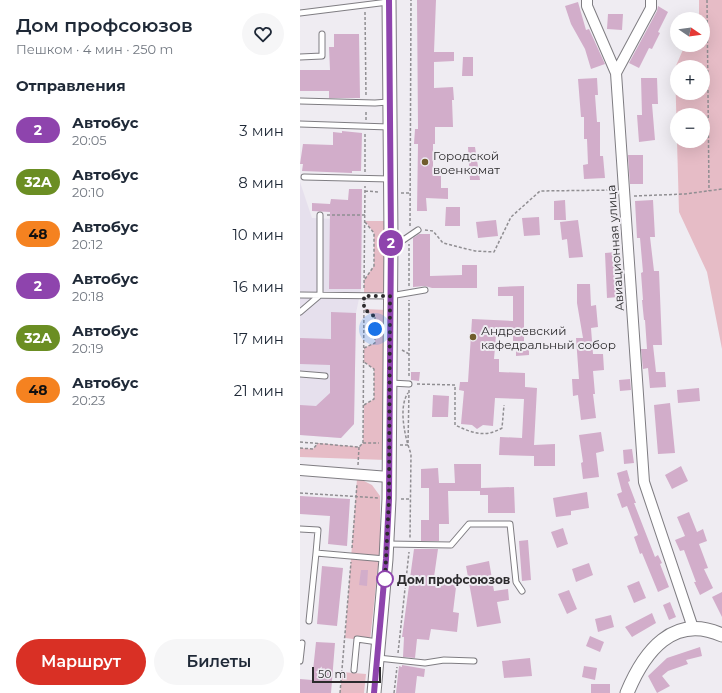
<!DOCTYPE html>
<html lang="ru">
<head>
<meta charset="utf-8">
<style>
	body { margin:0; font-family:Montserrat,sans-serif; background:#f6f6f7; color:#1f2937; height:100vh; display:flex; flex-direction:column; font-size:15px; white-space:nowrap }
	* { box-sizing:border-box; margin:0 }
	p { font-size:13px; color:#747a83 }
	.icon { flex:none; width:22px; height:22px; fill:none; stroke:currentColor; stroke-width:2; stroke-linecap:round; stroke-linejoin:round }
	.map { position:relative; flex:1; overflow:hidden }
	.drawer { display:flex; flex-direction:column; background:#fff; width:300px }
	.drawer>* { flex:none }
	.badge { padding:0 8px; border-radius:13px; font-size:14px; line-height:26px }
	.needle { width:26px; rotate:103deg }
	.buttons { position:absolute; left:370px; top:12px; display:grid; gap:8px }
	.buttons a { display:grid; place-items:center; width:40px; height:40px; border-radius:50%; background:#fff; box-shadow:0 4px 16px #0002; font-size:20px }
	.scale { position:absolute; left:12px; bottom:10px; width:69px; box-sizing:border-box; padding-left:4px; border:2px solid #2c2b2d; border-top:0; font-size:11px; line-height:14px; white-space:nowrap; color:#2c2b2d; -webkit-text-stroke:3px #efecf2; paint-order:stroke }
	.you { position:absolute; width:20px; height:20px; margin:-10px; border:3px solid #fff; border-radius:50%; background:#1a73e8; box-shadow:0 0 0 6px #1a73e833 }
	.map>.badge { position:absolute; translate:-50% -50%; box-shadow:0 0 0 2px #fff }
	h2 { padding:0 16px; font-size:15px; line-height:36px }
	.round { display:grid; place-items:center; flex:none; width:42px; height:42px; border-radius:21px; background:#f6f6f7 }
	.head { display:flex; align-items:center; justify-content:space-between; height:68px; padding:0 16px }
	h1 { font-size:19px; font-weight:600; line-height:30px }
	.primary-button { display:flex; gap:8px; margin-top:auto; padding:8px 16px }
	.primary-button a { flex:1; height:46px; border-radius:24px; background:#d93025; color:#fff; font-size:16px; font-weight:600; line-height:46px; text-align:center }
	.primary-button a+a { background:#f6f6f7; color:#1f2937 }
	ul { padding:0; list-style:none }
	li { display:flex; align-items:center; gap:12px; height:52px; padding:0 16px }
	li div { flex:1 }
	li b { display:block; font-size:15px }
	li em { font-style:normal }
	li .badge { min-width:44px; font-weight:700; text-align:center }
	main { display:flex; flex:1; min-height:0 }
	.map>svg:first-child { display:block }
</style>
</head>
<body>
<main>
<section class="drawer">
<div class="head"><div><h1>Дом профсоюзов</h1><p>Пешком · 4 мин · 250 m</p></div><a class="round"><svg class="icon" aria-label="heart" viewBox="0 0 24 24"><path d="M12 20l-8-8c-3-5 5-10 8-4 3-6 11-1 8 4z"/></svg></a></div>
<h2>Отправления</h2>
<ul>
<li><span class="badge" style="background:#8e44ad;color:#fff">2</span><div><b>Автобус</b><p>20:05</p></div><em>3 мин</em></li>
<li><span class="badge" style="background:#6b8e23;color:#fff">32A</span><div><b>Автобус</b><p>20:10</p></div><em>8 мин</em></li>
<li><span class="badge" style="background:#f58220;color:#111">48</span><div><b>Автобус</b><p>20:12</p></div><em>10 мин</em></li>
<li><span class="badge" style="background:#8e44ad;color:#fff">2</span><div><b>Автобус</b><p>20:18</p></div><em>16 мин</em></li>
<li><span class="badge" style="background:#6b8e23;color:#fff">32A</span><div><b>Автобус</b><p>20:19</p></div><em>17 мин</em></li>
<li><span class="badge" style="background:#f58220;color:#111">48</span><div><b>Автобус</b><p>20:23</p></div><em>21 мин</em></li>
</ul>
<div class="primary-button"><a>Маршрут</a><a>Билеты</a></div>
</section>
<div class="map">
<svg width="422" height="693" viewBox="0 0 422 693">
	<rect width="100%" height="100%" fill="#efecf2"/>
	<path fill="#e6e0ed" d="M0,182l12,36 50,2 -1,69 -5,24 -2,111 -13,14 -41,-3z"/>
	<path fill="#e6bcc6" fill-rule="evenodd" d="M399,0h23v349l-15,-77 -28,-60 -2,-71h26v-26h-26v24l-2,-71 10,-23h18v-26h-6l2,-5zM377,67h26v26h-26z
		M65,221h23v75h-24v-16l10,-14v-33z
		M64,309l23,1 -1,150 -86,-3v-9l13,1 5,-6 41,4 4,-4 1,-38 10,-6v-30l-10,-7v-14l11,-5v-26z
		M57,479l5,1 10,5 8,11v52l-10,93 -25,-3z
		M42,672l24,2 -2,19h-24z"/>
	<path fill="#d2adca" d="M117,0h19l-2,52h20v9l-20,1v26l19,-1 1,13h-2l1,27h-18v17h-2v32h8v12h7v11l-22,-1 1,13h-10l1,-67h-4l1,-15h3z
		M278,2l8,28 3,-1 16,35 -14,5 -6,-20 -14,-25 -6,-18z
		M358,6l10,6 -10,20 2,1 -8,16 -3,-1 -10,20 -10,-5 28,-52z
		M308,14h15l-1,16 -15,-1z
		M34,34h25l1,64h-31v-7h-29v-21h30l-1,-23h5z
		M163,57h10v19h-11z
		M297,78l1,17h-3l2,27h3v34h3l2,22 -21,1 -1,-14 5,-1 -1,-25h-3v-22h-3l-3,-38z
		M341,78h16l1,26h-6l3,36 -16,2 -2,-27h5z
		M42,131l20,2 -1,38h-9v2l-50,-2 1,-7h-3l3,-20 30,1v-13l9,1z
		M168,147h7l5,33h-10z
		M328,155h15v29h-13z
		M49,189h13l-1,100h-32l1,-77 -18,-1v-8l18,1 1,-5 17,1z
		M265,200l1,20h-12v-19z
		M353,200l2,37h-5l4,34h5l3,74h-9l3,27h9l1,15 -16,1 -2,-20 -5,1 -2,-20h6l-2,-29h-1l-2,-20h1l-2,-27 2,-1 -3,-34h-3l-2,-37z
		M146,207h14v19h-15z
		M239,217l1,18 -16,1 -2,-18z
		M196,220l2,16 -20,2 -2,-16z
		M278,220l5,37 -14,1 -2,-19 -5,1 -2,-18z
		M119,234h11v42l32,-1v-10h15v23h-45l-7,-2 -12,1v-49z
		M317,252l1,45 -11,1 -2,-45z
		M277,284h13l1,22 5,-1 2,22 -7,1 2,26h10l1,16 -11,1 2,23h-2l3,24 -15,2 -3,-25 -5,1 -1,-17h7l-3,-41h7l-6,-35z
		M224,286v59h5v10l-13,1v-13h-3v-7l-17,-1 -2,24h5v13l26,1v14l12,1 -3,57 21,-1v22h-21v-10l-35,-1 1,-18 22,1 2,-39 -29,-1 -2,28 -10,-1 -6,4 -5,-4 -11,-1 3,-33 -5,-1 1,-8h8l4,-63 41,2v-25h-15v-9z
		M31,312l25,1 -2,111 -13,14 -41,-3v-30l16,1 14,-13v-28l-30,-1v-26l31,1z
		M111,372h9l-1,9 -8,-1z
		M330,379l1,11 -11,1 -1,-11z
		M399,388l1,13 -22,2 -1,-13z
		M133,395l16,1 -1,21h-16z
		M370,403l5,50 -17,1 -4,-49z
		M301,432l3,19 -8,2 3,24 -16,2 -2,-16 2,-1 -4,-27z
		M332,449l2,14 -10,1 -1,-14z
		M154,464h27v24l33,-1 1,26h-27v-18h-8v-4h-32l1,33h-10v17h-18v-21h8v-32h-8v-19l17,-1 1,15h16z
		M381,466l7,15 -16,8 -7,-14z
		M327,470l3,11 -2,1 8,21h-2l21,54 3,-2 4,8 -2,1 9,23 -11,5 -16,-39 -2,1 -6,-17 4,-2 -11,-29 -5,2 -5,-14 5,-2 -5,-19z
		M287,492l2,16 -18,3v4l-15,2 -3,-19z
		M0,496l50,3 -3,47 -19,-2 2,-28 -30,-2z
		M389,512l8,20 6,-3 4,12 -8,3 9,24 -4,1 9,19 -13,7 -6,-13h2l-12,-32 -4,1 -5,-11 10,-4 -8,-19z
		M263,528l5,16 -11,4 -6,-16z
		M228,540l3,40 -9,1 -3,-40z
		M114,549h24l-4,28 23,2 -4,33 6,1 -2,19 -26,-3 -2,11 -12,-1 -2,19 -12,-1 1,-20h-2z
		M189,561l5,30 14,-2 1,11 -12,2 4,21 -24,4 -11,-61z
		M289,563l4,12 -17,7 -4,-13z
		M22,566l21,2 -6,58 -20,-2z
		M61,570h7l-1,16 -8,-1z
		M339,581l7,17 -12,5 -7,-17z
		M269,590l8,19 -10,5 -9,-20z
		M422,592v25l-10,-20z
		M370,602l6,15 -7,3 -6,-15z
		M352,613l4,10 -24,14 -7,-10z
		M311,615l3,12 -16,5 -3,-13z
		M290,636l14,6 -4,10 -14,-6z
		M16,642l19,1 -4,50h-31v-14l12,1z
		M400,647l2,9 -16,4 2,4 -20,7 -6,5 8,10 -13,7 -9,-17 19,-18z
		M230,658l2,18 -28,2 -2,-17z
		M102,665l23,4 -1,8 -7,-1 -2,17h-19l3,-27 3,1z
		M284,666l13,2 -2,12 -13,-3z
		M291,684h19v9h-19z"/>
	<g fill="none" stroke-linecap="round" stroke-linejoin="round">
		<g stroke="#7f7d82" stroke-width="7">
			<path id="service" d="M0,13l88,-11
				M0,57l22,-1v-22
				M0,101l75,2 13,-1
				M0,124l89,3
				M4,177l86,2
				M93,247l25,-17
				M0,295l90,1 35,-6
				M0,312l20,-17v-80
				M0,374l25,2
				M91,383l18,1
				M0,529l18,1 -2,23 69,6
				M88,544l63,1 18,-21h41l6,58 6,9
				M9,621l7,-68
				M78,658l47,5 19,-3 30,1
				M0,661l2,-18
				M54,670l3,-31 21,3"/>
		</g>
		<g stroke="#7f7d82" stroke-width="12">
			<path id="minor" d="M287,0v6l29,67 28,409 49,146
				M316,73l35,-65v-8
				M0,470l89,7"/>
		</g>
		<g stroke="#7f7d82" stroke-width="15">
			<path id="tertiary" d="M74,693l12,-134 3,-60 2,-262 -2,-237
				M327,693c17,-41 46,-80 95,-58"/>
		</g>
		<path stroke="#908e92" stroke-width="1.5" stroke-dasharray="3 2" stroke-linecap="butt" d="M407,0l2,191
			M65,12l1,84
			M66,120v-10
			M65,172v-38
			M65,191l14,1
			M101,193h8
			M334,196l51,-2 37,-5
			M27,215h38
			M65,222l9,11v33l-9,13
			M110,226l1,-226
			M125,230l8,1 10,12 32,8 19,1 17,-35 29,-26 75,-1
			M109,286v-42
			M64,288l1,-102
			M64,348l11,-5v-26l-10,-7
			M102,350l7,4
			M109,376v-76
			M117,384l38,1v40c17,8 30,13 47,3l2,-23
			M109,390l-1,55 3,9 -1,84
			M64,405l10,-6v-30l-10,-7
			M0,442l59,5 4,-4h16
			M63,443l1,-141
			M100,445h8c-4,-14 -9,-39 0,-52
			M0,448l13,1 5,-6
			M58,465l1,-18
			M0,493l79,5
			M101,499h10
			M52,548l5,-64
			M98,653l11,-101
			M40,693l11,-131
			M94,693l3,-26"/>
		<use href="#service" stroke="#fff" stroke-width="5"/>
		<use href="#minor" stroke="#fff" stroke-width="10"/>
		<use href="#tertiary" stroke="#fff" stroke-width="13"/>
	</g>
	<g fill="none" stroke-linecap="round" stroke-linejoin="round">
		<g stroke="#fff" stroke-width="9">
			<path id="line" d="M74,693l12,-134 3,-60 2,-262 -2,-237"/>
		</g>
		<use href="#line" stroke="#8e44ad" stroke-width="6"/>
		<path stroke="#2c2b2d" stroke-width="4" stroke-dasharray="0 7.2" d="M75,329v-12l-11,-8v-13h26l-1,203 -4,80"/>
	</g>
	<g fill="#705d2c" stroke="#efecf2" stroke-width="1.5">
		<circle cx="125" cy="162" r="4"/>
		<circle cx="173" cy="337" r="4"/>
	</g>
	<circle fill="#fff" stroke="#8e44ad" stroke-width="2" cx="85" cy="579" r="8"/>
	<g text-anchor="middle" dominant-baseline="central" stroke-width="4" stroke-linejoin="round" paint-order="stroke">
		<g font-size="12" fill="#2c2b2d" stroke="#efecf2" text-anchor="start">
			<text x="133" y="155">Городской<tspan x="133" dy="14">военкомат</tspan></text>
			<text x="181" y="330">Андреевский<tspan x="181" dy="14">кафедральный собор</tspan></text>
		</g>
		<g font-size="12" fill="#2c2b2d" stroke="#efecf2">
			<text transform="translate(315 248) rotate(-94)">Авиационная улица</text>
		</g>
		<g font-size="12" font-weight="bold" fill="#2c2b2d" stroke="#efecf2" text-anchor="start">
			<text x="97" y="579">Дом профсоюзов</text>
		</g>
	</g>
</svg>
<div class="buttons">
<a><svg class="needle" viewBox="-14 -14 28 28"><path d="M0-13l5 13h-10z" fill="#e53935"/><path d="M0 13l5-13h-10z" fill="#747a83"/></svg></a>
<a>+</a>
<a>−</a>
</div>
<div class="scale">50 m</div>
<div class="you" style="left:75px;top:329px"></div>
<b class="badge" style="left:91px;top:243px;background:#8e44ad;color:#fff">2</b>
</div>
</main>
</body>
</html>
